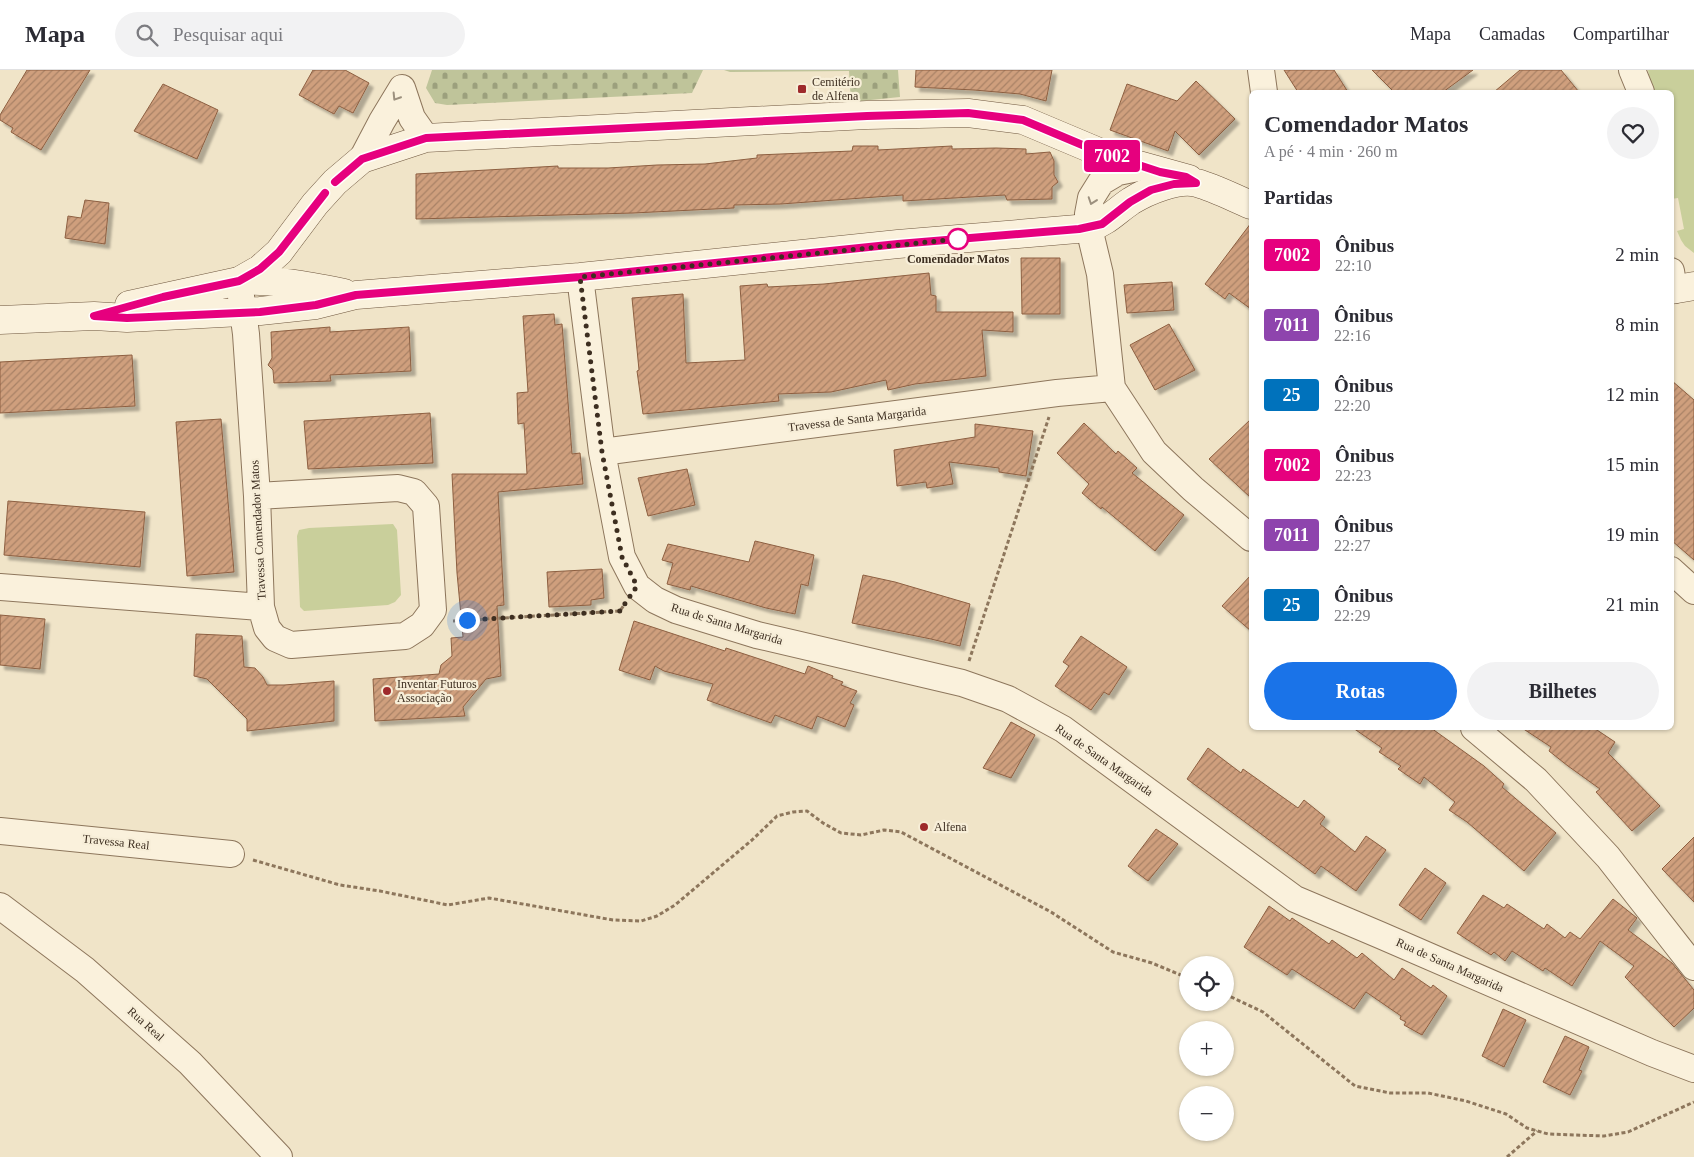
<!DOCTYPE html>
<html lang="pt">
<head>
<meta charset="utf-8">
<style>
	body { margin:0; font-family:"Times New Roman",serif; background:#f2f2f3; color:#2b2b33; height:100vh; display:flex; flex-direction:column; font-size:19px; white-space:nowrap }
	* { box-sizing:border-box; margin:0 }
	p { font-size:16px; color:#7c7c81 }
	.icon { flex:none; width:28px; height:28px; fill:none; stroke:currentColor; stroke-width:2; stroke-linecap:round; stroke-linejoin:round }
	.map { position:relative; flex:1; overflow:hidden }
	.sheet { position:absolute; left:1249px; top:20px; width:425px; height:640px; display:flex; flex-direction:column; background:#fff; border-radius:8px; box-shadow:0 1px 4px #0004 }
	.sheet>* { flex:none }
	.badge { padding:0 10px; border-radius:4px; font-size:18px; line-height:32px }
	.tools { position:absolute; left:1179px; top:886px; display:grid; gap:10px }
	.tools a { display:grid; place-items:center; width:55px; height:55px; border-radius:50%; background:#fff; box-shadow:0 1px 4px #0004; font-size:25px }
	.you { position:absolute; width:25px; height:25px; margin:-12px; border:4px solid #fff; border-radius:50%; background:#1a73e8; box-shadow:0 0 0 8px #1a73e833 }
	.map>.badge { position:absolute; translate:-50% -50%; box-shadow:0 0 0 2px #fff }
	h2 { padding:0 15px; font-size:19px; line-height:45px }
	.round { display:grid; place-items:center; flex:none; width:52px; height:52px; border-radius:26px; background:#f2f2f3 }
	.head { display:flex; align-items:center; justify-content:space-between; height:85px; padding:0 15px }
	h1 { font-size:24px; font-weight:600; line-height:38px }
	.action { display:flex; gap:10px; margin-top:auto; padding:10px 15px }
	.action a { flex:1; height:58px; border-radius:30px; background:#1a73e8; color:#fff; font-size:20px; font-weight:600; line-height:58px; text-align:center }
	.action a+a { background:#f2f2f3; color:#2b2b33 }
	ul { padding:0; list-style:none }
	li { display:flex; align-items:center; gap:15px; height:70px; padding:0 15px }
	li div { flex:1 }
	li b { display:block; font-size:19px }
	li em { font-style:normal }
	li .badge { min-width:55px; font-weight:700; text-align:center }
	header { display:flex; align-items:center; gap:30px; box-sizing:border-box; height:70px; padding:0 25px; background:#fff; border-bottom:1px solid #e1e1e2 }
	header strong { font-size:24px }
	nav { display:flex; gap:28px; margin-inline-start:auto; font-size:18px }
	.search { width:350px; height:45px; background:#f2f2f3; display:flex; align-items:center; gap:12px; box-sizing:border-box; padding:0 18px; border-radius:28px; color:#7c7c81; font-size:19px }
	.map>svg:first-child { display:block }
</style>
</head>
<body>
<header>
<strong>Mapa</strong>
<div class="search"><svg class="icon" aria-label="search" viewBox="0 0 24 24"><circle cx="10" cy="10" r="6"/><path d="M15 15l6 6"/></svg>Pesquisar aqui</div>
<nav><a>Mapa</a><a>Camadas</a><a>Compartilhar</a></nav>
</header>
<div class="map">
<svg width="1694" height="1087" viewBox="0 0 1694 1087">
	<defs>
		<pattern id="cemetery-stones" width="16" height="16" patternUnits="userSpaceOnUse" patternTransform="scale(1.25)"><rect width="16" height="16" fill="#bfc49a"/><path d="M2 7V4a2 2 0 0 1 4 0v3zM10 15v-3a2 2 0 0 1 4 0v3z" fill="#9ca07d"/></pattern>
		<pattern id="building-hatch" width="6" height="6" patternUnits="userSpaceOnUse" patternTransform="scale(1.25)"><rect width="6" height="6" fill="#cf9f7d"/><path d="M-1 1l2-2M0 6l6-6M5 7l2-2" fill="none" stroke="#a98266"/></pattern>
		<filter id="shadow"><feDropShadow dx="4.5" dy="4.5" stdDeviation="1" flood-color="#0004"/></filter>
	</defs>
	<rect width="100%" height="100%" fill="#f0e4c8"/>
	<path fill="url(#cemetery-stones)" d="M432,0h271l-11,23 -245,12 -12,-2 -9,-15z
		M724,0h174l2,27 -49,5 -2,-31 -119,1z"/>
	<path fill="#c9cf9b" d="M1648,0h46v183l-9,-7 -4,-6 -4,-9 7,-2 -6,-31 -7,1v-107h-19z
		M393,454l4,6 4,65 -6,7 -7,3 -84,6 -4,-4 -3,-71 2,-6 10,-2z"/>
	<path fill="url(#building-hatch)" stroke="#8d5f41" filter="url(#shadow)" d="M27,0h63l-49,80 -30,-18 2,-4 -13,-8v-5z
		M313,0h32l24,13 -16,30 -14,-7 -5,8 -35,-19z
		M916,0h136l-6,31 -26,-7 -46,-4 -59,-3z
		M1284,0h50l14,22h-50z
		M1372,0h101l-30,22h-49z
		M1520,0h41l18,22h-85z
		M1196,11l39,38 -36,36 -24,-24 -7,20 -58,-21 17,-46 50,17z
		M163,14l55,26 -21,49 -63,-28z
		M853,76h25v4l74,-4v3l44,-1 30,1v5l24,-2 4,9v14l4,7 -6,5v12l-45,1 -2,-5 -102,6v-6l-122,9 -47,1v3l-101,5 -217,6v-45l142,-8v2h50l49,-3 48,-1 52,-6v-3l95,-4z
		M85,130l24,3 -4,41 -40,-6 3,-22 13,2z
		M1251,153v86l-22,-16 -4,6 -20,-15z
		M1021,188h39v56h-38z
		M929,203l2,22 5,1v16h77v20l-31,-2 4,46 -71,8 -27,6 -2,-10 -55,12 -53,2 1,7 -136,13 -6,-43 2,-1 -7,-72 51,-4 3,69 59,-3 -5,-74 27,-2 1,3 56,-3z
		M1172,212l2,28 -47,3 -3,-28z
		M554,244l1,11 7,-1 10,130 8,-1 3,31 -85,8 6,113 -7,1 4,70 -15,3 -23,28 2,9 -90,5 -2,-42 66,-5 2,-9 11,-9 -1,-18 12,-1 -6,-64 -5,-99h75l-3,-51 -6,1 -1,-31 11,-1 -5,-76z
		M1169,254l26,46 -40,20 -25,-45z
		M330,257v5l79,-5 2,44 -81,4 1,6 -57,2 -1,-13 -5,-5 4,-7 -1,-26z
		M132,285l3,51 -135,7v-51z
		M1671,310l23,20v160l-23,-20z
		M430,343l3,50 -125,6 -4,-48z
		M221,349l13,153 -47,4 -11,-154z
		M1251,349v79l-42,-39z
		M1084,353l32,31 2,-3 19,17 -5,5 52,42 -29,36 -53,-44 -1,2 -19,-16 7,-9 -32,-31z
		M975,354l58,7 -7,45 -27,-4v-4l-50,-6 4,22 -26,4 -1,-6 -29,4 -3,-36 81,-13z
		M687,399l8,36 -47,11 -10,-38z
		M8,431l137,11 -5,55 -136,-12z
		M755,471l59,14 -6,31 -7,-2 -6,30 -29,-6 -75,-22 -1,4 -23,-6 6,-21 -11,-3 6,-16 81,18z
		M602,499l2,29 -13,2v5l-42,2 -2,-35z
		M863,505l32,7 75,22 -10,42 -29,-7 -79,-16z
		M1251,505v56l-29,-25z
		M0,545l45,4 -5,50 -40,-4z
		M634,551l91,30 1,-3 79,26 3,-8 25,10 -1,2 11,4 -2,3 16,6 -7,12 4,2 -9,22 -28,-11 -5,13 -37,-14 -4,8 -64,-23 6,-16 -49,-13 -9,-5 -5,14 -31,-10z
		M196,564l46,2 2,31 11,1 8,9 4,8h17l50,-4v40l-87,10v-12l-40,-40 -13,-3z
		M1081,566l46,31 -18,28 -5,-3 -13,18 -36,-24 14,-20 -6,-4z
		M1011,652l24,13 -24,43 -28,-10z
		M1353,658h78l53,38 20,18 -2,3 54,46 -32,38 -57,-49 -18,-12 6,-8 -31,-25 -4,7 -22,-15 3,-3 -22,-14 3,-4z
		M1522,658h72l21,14 -7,11 52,53 -28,25 -36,-39 4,-3 -32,-23 -19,-15 2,-4z
		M1208,678l33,25 2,-4 55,39 6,-8 21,17 -5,7 35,28 11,-16 20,14 -30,41 -35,-25 -6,8 -128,-95z
		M1156,759l22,15 -30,37 -20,-15z
		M1694,767v65l-32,-33z
		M1425,798l21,15 -25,37 -22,-15z
		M1483,825l21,13 3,-4 37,25 3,-5 18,14 5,-6 10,7 33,-40 24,19 -9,12 44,33 22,27v18l-20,19 -49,-50 9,-11 -34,-25 -28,45 -27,-18 -2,3 -31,-20 -7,10 -11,-9 -3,3 -34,-22z
		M1269,836l21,15 2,-3 37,26 3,-4 25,18 5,-5 32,27 8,-12 29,20 2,-3 14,11 -25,39 -18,-10 2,-3 -6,-3 1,-3 -35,-24 -12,17 -62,-40 -5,6 -43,-28z
		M1503,939l23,11 -22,47 -22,-11z
		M1565,966l24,11 -10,23 3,1 -12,24 -27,-13z"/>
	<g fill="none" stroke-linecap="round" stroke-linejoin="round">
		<g stroke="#8d765c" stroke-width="28">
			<path id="street" d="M1261,0l3,22
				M1632,0l9,22
				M362,89l20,-38 20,-33 10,30 14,20
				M1143,97l-25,5 -17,10 -10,16 -3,16 1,14 11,46 12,114 42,64 39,37 58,49
				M1671,201l3,19
				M580,207l22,175 20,105 15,29 18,14 21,10 81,25 205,48 46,16 55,30 232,170 85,36 272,118 42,16
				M239,211l7,53 11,162 4,111 6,21 8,10 16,7 114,-9 17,-11 11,-15 -7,-104 -12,-14 -16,-4 -141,8
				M602,382l455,-59 55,-5
				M1671,500l23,21
				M0,517l261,20
				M1474,658l62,52 72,77 86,110
				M0,761l231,23
				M0,836l85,64 105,93 89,94"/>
		</g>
		<g stroke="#6f573f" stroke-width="29">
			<path id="secondary" d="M239,211c36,-2 70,5 105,12
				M1671,220l23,-4
				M129,235l110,-24 21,-12 19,-17 36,-48 20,-22 27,-23 64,-21 441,-23 101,-2 55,7 76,32 36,12 54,15
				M0,250l94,-4 33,2 133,-7 56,-6 40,-10 224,-18 318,-33 191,-16c18,-6 27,-17 42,-27 16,-10 47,-23 66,-18 18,5 37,15 54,22"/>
		</g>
		<path stroke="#8d765c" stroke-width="3" stroke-dasharray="4 2.5" stroke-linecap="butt" d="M453,551l167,-10 4,-6
			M969,591l80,-244
			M253,790l87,25 40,6 68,14 41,-7 124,22 28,1 16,-5 18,-11 77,-65 25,-24 16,-4 14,-1 16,12 18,10 20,2 23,-5 17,2 150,80 62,40 39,11 36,15
			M1225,924l38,18 92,74 35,7h38l38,8 40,13 21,14 21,6 56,2 24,-4 66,-30
			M1507,1087l30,-26"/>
		<use href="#street" stroke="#faf1dc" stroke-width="26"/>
		<use href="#secondary" stroke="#faf1dc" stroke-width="28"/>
	</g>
	<defs><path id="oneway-chevron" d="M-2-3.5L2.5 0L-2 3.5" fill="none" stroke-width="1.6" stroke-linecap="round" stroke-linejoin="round" transform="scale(1.25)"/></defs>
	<g stroke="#9c907e">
		<use href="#oneway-chevron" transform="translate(396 27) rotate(122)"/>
		<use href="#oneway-chevron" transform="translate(1092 131) rotate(109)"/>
	</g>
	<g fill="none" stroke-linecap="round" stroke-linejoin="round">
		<g stroke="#fff" stroke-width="11">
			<path id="line" d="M325,123l-46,59 -19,17 -21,12 -76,16 -69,19 33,2 133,-6 56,-7 40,-10 224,-18 318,-33 181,-15 23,-5 28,-22 21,-12 23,-6 22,-1 -10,-6 -26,-5 -61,-20 -76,-32 -55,-7 -101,3 -441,22 -64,21 -27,23"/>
		</g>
		<use href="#line" stroke="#e6007e" stroke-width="8"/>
		<path stroke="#3d2e20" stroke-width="5" stroke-dasharray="0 9" d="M467,550l153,-9 17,-25 -15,-29 -20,-105 -22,-175 378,-38"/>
	</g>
	<g fill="#9e2a2b" stroke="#f7eed8" stroke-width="2">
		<rect x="797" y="14" width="10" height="10" rx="2.5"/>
		<circle cx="387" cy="621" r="5"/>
		<circle cx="924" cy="757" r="5"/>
	</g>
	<circle fill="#fff" stroke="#e6007e" stroke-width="2.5" cx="958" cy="169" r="10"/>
	<g text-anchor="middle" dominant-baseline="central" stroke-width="4.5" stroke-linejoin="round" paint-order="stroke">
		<g font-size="12" fill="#3d2e20" stroke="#f7eed8" text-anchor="start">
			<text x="812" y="12">Cemitério<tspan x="812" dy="14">de Alfena</tspan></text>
			<text x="397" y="614">Inventar Futuros<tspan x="397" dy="14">Associação</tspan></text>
			<text x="934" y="757">Alfena</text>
		</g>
		<g font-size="12" font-weight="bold" fill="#3d2e20" stroke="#f7eed8">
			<text x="958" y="189">Comendador Matos</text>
		</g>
		<g font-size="12" fill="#3d2e20" stroke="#f7eed8">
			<text transform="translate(857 349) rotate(-7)">Travessa de Santa Margarida</text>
			<text transform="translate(258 460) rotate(-93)">Travessa Comendador Matos</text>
			<text transform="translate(727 554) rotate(17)">Rua de Santa Margarida</text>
			<text transform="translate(1104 690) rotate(35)">Rua de Santa Margarida</text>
			<text transform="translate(116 772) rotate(6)">Travessa Real</text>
			<text transform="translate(1450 895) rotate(24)">Rua de Santa Margarida</text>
			<text transform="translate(146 954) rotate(42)">Rua Real</text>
		</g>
	</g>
</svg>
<div class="tools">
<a><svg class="icon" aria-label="locate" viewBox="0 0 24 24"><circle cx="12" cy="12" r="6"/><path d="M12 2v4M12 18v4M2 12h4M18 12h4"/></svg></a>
<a>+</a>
<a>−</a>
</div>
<div class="you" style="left:467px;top:550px"></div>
<b class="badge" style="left:1112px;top:86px;background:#e6007e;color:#fff">7002</b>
<section class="sheet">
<div class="head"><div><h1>Comendador Matos</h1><p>A pé · 4 min · 260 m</p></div><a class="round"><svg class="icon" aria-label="heart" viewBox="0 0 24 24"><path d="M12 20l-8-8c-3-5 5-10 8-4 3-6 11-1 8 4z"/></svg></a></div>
<h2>Partidas</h2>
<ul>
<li><span class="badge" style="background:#e6007e;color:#fff">7002</span><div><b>Ônibus</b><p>22:10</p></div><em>2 min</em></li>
<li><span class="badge" style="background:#8e44ad;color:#fff">7011</span><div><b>Ônibus</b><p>22:16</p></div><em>8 min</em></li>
<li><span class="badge" style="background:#0072bc;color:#fff">25</span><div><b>Ônibus</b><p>22:20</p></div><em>12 min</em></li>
<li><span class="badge" style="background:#e6007e;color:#fff">7002</span><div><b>Ônibus</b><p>22:23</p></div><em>15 min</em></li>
<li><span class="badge" style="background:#8e44ad;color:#fff">7011</span><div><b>Ônibus</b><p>22:27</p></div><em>19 min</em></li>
<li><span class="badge" style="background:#0072bc;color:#fff">25</span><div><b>Ônibus</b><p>22:29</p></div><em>21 min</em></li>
</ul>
<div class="action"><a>Rotas</a><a>Bilhetes</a></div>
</section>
</div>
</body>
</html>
